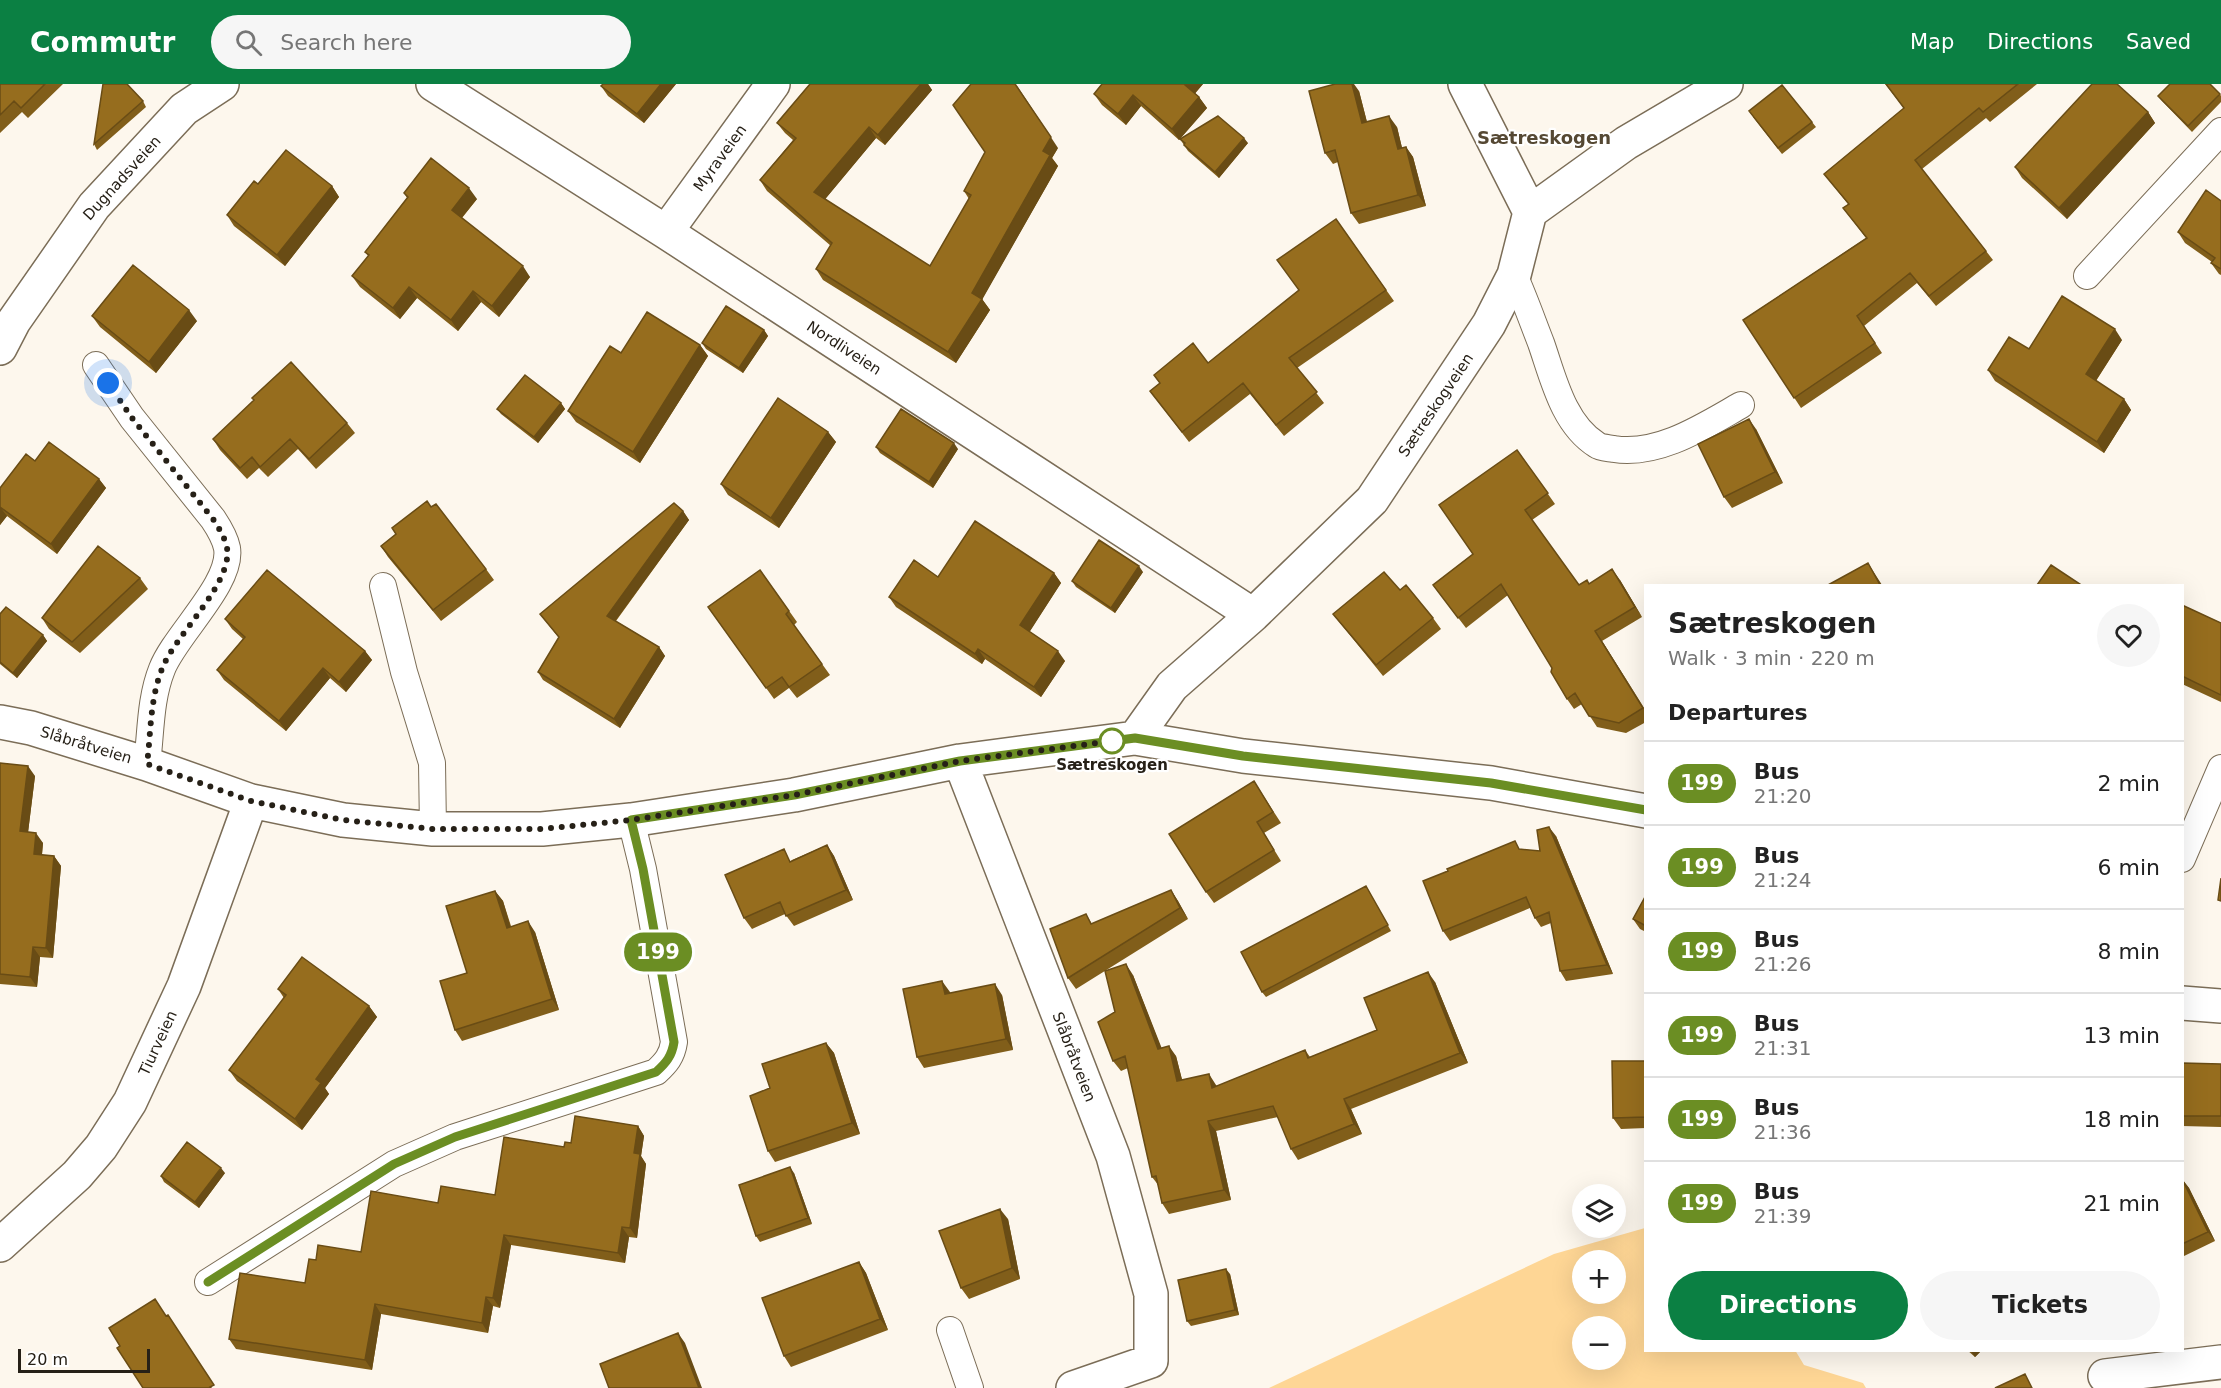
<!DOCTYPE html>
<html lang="en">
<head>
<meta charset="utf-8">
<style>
	body { margin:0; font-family:"DejaVu Sans",sans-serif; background:#f6f6f6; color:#222; height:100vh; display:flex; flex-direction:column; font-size:22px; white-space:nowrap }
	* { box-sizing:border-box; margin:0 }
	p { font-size:20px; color:#767676 }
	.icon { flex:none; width:33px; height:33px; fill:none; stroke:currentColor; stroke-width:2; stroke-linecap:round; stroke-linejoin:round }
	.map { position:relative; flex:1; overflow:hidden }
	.sheet { position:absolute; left:1644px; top:500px; width:540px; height:768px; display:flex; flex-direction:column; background:#fff; border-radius:0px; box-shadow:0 6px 24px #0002 }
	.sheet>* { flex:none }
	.badge { padding:0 12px; border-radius:20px; font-size:21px; line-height:39px }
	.tools { position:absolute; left:1572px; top:1100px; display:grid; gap:12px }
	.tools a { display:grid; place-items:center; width:54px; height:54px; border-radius:50%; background:#fff; box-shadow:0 6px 24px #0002; font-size:30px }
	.scale { position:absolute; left:18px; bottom:15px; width:132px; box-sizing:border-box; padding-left:6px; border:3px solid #262017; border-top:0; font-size:16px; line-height:21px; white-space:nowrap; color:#262017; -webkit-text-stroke:4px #fff; paint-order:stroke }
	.you { position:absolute; width:30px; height:30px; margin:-15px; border:4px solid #fff; border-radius:50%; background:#1a73e8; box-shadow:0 0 0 9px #1a73e833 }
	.map>.badge { position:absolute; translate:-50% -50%; box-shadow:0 0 0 3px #fff }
	h2 { padding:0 24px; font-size:22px; line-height:54px }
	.round { display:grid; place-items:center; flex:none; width:63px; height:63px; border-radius:32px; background:#f6f6f6 }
	.headline { display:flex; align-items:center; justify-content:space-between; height:102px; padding:0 24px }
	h1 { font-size:28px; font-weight:800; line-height:45px }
	.primary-button { display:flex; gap:12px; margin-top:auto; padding:12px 24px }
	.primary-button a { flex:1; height:69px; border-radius:36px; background:#0b8043; color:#fff; font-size:24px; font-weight:800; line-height:69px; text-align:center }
	.primary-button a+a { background:#f6f6f6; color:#222 }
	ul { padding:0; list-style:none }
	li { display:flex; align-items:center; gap:18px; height:84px; padding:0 24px; border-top:2px solid #e0e0e0 }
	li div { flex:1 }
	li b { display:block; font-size:22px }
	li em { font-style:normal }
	li .badge { min-width:66px; font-weight:700; text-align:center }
	header { display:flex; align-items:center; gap:36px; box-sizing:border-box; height:84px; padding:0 30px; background:#0b8043; color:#fff }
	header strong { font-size:28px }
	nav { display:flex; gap:33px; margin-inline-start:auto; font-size:21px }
	.search { width:420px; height:54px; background:#f6f6f6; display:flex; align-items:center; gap:15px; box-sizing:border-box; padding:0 21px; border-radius:33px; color:#767676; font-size:22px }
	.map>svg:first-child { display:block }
</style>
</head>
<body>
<header>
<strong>Commutr</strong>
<div class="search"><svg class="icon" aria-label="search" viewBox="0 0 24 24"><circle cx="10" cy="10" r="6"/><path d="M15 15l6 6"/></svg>Search here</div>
<nav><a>Map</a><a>Directions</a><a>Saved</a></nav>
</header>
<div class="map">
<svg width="2221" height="1304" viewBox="0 0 2221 1304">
	<rect width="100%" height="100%" fill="#fdf7ed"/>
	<path fill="#fed695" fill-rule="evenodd" d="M1645,1144l1,122h149l9,15 59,18 3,5h-597l285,-134zM1582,1176h34v33h-34zM1582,1242h34v33h-34z"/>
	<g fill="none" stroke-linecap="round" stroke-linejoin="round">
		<g stroke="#7b6d57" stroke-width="28">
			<path id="service" d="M1514,191c10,22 18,45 27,68 12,34 22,81 56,102 4,3 12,3 17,4 45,7 90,-23 127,-44
				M2087,192l134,-145
				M96,281l36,53 81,101c6,9 12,19 14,29 6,35 -52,87 -65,121 -12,30 -11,63 -15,95
				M383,502l21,86 28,91 1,66
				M2182,775l39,-91
				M208,1198l186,-118 61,-27 201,-65c10,-9 16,-16 18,-30l-31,-173 -12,-49
				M950,1246l20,58"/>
		</g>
		<g stroke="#7b6d57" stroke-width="36">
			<path id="minor" d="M433,0l233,148 587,383
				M1465,0l65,128
				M666,148l107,-148
				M0,264l14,-27 80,-115 90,-97 38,-25
				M0,638l31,6 116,36 104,37 92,19 90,9h109l89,-9 163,-25 166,-34 175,-23 108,18 248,27 155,28
				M1135,654l37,-52 81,-71 119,-115 117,-176 25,-49 16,-63 96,-69 100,-59
				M960,677l153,395 38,138v67l-78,27
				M2182,919l39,3
				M0,1161l77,-70 24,-28 29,-45 54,-116 67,-185
				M2105,1292l116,-14"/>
		</g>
		<use href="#service" stroke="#fff" stroke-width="26"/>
		<use href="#minor" stroke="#fff" stroke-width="33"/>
	</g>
	<path fill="#815e1a" d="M0,0h63l-35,34 -6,-6 -22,21z
		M603,0h73l-32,39 -36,-27 -7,-10z
		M810,0h118l4,6 -47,55 -9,-7 -51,61 105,67 39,-67 -5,-8 94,-43 -6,10 6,8 -76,133 8,11 -34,53 -133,-83 -7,-11 15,-23 -64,-55 -7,-11 33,-40 -8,-7 -8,-10z
		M1102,0h101l-8,9 4,4 8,11 -28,32 -38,-34 -15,19 -24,-20 -8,-11z
		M1885,0h152l-47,38 -4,-4 -64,51 71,91 -57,46 -19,-23 -53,43 18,27 -81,55 -58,-88 123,-82 -23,-30 5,-4 -24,-30 80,-66z
		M1359,7l8,31 30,5 5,21 4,-1 7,10 13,49 -67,18 -8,-11 -13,-51 -5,2 -8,-11z
		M2220,10l1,2v6l-29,30 -30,-31 -4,-5z
		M143,17l3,6 -49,43 -3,-6z
		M2148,28l7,11 -88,96 -45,-41 -7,-11z
		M1753,33l59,5 4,5 -34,27z
		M1180,55l68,4 -29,35 -31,-27z
		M258,100l74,2 7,11 -54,69 -51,-40 -7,-11z
		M404,109l73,6 -15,19 68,59 -31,40 -18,-15 -23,29 -41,-33 -17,21 -40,-32 -8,-11 16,-20 -3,-4 42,-54z
		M2221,117v74l-2,-1 -8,-11 1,-1 -27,-19 -7,-11z
		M1336,135l58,82 -97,67 27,35 -40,33 -34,-42 -61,48 -39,-51 10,-8 -6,-8 54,-12 91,-73z
		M92,232l105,5 -41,52 -56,-46z
		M764,246l4,6 -25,37 -37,-24 -4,-6z
		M2122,256l-26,41 28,18 7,11 -27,43 -109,-72 -7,-11 41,-21z
		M700,261l8,11 -68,107 -64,-41 -8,-11 53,-58z
		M561,319l4,6 -27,34 -37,-29 -4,-5z
		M347,339l8,10 -39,36 -18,-20 -30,28 -9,-9 -12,11 -27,-29 -7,-11z
		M1756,345l27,54 -51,25 -8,-11z
		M828,348l8,10 -57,86 -51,-33 -7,-11z
		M876,363l82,2 -25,39 -53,-35z
		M1517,366l38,54 -23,16 47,65 41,-5 22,37 -40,24 44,70v11l-20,11 -29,-6 -15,-23 -8,5 -7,-10 -15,-31 -44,-73 -42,33 -33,-43 40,-31z
		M35,377l64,18 7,9 -49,66 -50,-38 -7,9v-37z
		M431,423l55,62 8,11 -53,41 -53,-64 -7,-11z
		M683,427l6,9 -73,101 43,26 6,9 -45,72 -77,-48 -5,-8 21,-34 -19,-24z
		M760,486l37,52 -3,3 36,50 -33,23 -8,-10 -15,11 -66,-92z
		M1143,488l-28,41 -39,-26 -4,-6z
		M1054,489l7,10 -32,49 36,29 -24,36 -56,-38 -3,5 -86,-57 -7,-10 49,-20z
		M140,494l8,11 -68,64 -31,-24 -7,-11z
		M1400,506l33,28 8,11 -58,47 -42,-52 -8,-10z
		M2182,521l39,18v79l-39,-18z
		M0,530l43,21 4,6 -30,37 -17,-14z
		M225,535l140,32 7,9 -26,32 -16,-14 -44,53 -62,-51 -7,-10 26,-31 -11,-10z
		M0,679l35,13 -7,56 15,11 -1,12 12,1 7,10 -8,92 -13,-1 -3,30 -37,-3z
		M1254,697l27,42 -17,10 17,28 -67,42 -8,-11z
		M1556,752l57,138 -47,7 -6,-10 -9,-48 -10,4 -6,-9 -5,-10 -80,33 -7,-10 78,-81 19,1z
		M827,761l7,11 19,44 -59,26 -9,-12 -33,15 -8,-11 48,-58z
		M1366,802l25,45 -125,66 -4,-5z
		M1171,806l7,11 10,18 -112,70 -8,-11 18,-64 6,10z
		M495,807l8,10 8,25 24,6 24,78 -97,31 -7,-11 12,-57z
		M1646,811v37l-6,-3 -7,-10z
		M1133,891l28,73 15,8 6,24 34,5 1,1 88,-36 5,7 67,-27 58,-48 33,81 -117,46 11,25 -64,26 -7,-11 -13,-32 -62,14 15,69 -62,14 -7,-11 -3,-17 -7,-9 -24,-109 -7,3 -8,-10 2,-49z
		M278,905l91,17 8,11 -52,71 4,6 -27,36 -65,-49 -8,-11 55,-72z
		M950,909l52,2 11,55 -89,18 -7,-11z
		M826,959l8,10 26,81 -85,28 -7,-11 2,-63z
		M1646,977v67l-25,1 -8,-11z
		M2182,979l39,1v63l-39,-1z
		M638,1042l6,10 -3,20 5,8 -9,74 -8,-1 -4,26 -114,-18 -11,63 -7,-2 -5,27 -107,-19 -9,56 -136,-21 -7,-10 76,-56 11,-23 45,-8 134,-57 69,-48 7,-4z
		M225,1089l-26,35 -35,-26 -3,-6z
		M794,1089l18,51 -52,18 -4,-6z
		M2182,1095l7,9 26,53 -33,16z
		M1008,1135l12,60 -51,20 -8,-11z
		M859,1178l7,11 22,57 -97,37 -7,-11z
		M1230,1190l9,41 -48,11 -4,-5z
		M1967,1266h15l-7,7z"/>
	<path fill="#694c15" d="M661,0h15l-32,39 -7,-9z
		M921,0h7l4,6 -47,55 -7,-10z
		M1016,0l42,64 -6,10 6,8 -76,134v-1l8,11 -34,53 -8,-11 24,-59 71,-142z
		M1186,0h17l-10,12 -8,-11z
		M1352,0h2l5,7 11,43 -8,-11z
		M1133,11l8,11 -15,19 -8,-11z
		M1199,13l8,11 -28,32 -7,-11z
		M2148,28l7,11 -88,96 -8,-11z
		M1389,32l8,11 8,33 -7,-11z
		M869,43l7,11 -54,65 -8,-11z
		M1244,54l4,5 -29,35 -4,-6z
		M1406,63l7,10 13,49 -8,-11z
		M332,102l7,11 -54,69 -8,-11z
		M469,104l8,11 -18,22 -7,-11z
		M523,182l7,11 -31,40 -7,-11z
		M409,203l8,11 -17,21 -7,-11z
		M473,207l8,11 -23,29 -7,-11z
		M189,226l8,11 -41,52 -7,-11z
		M2115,245l7,11 -29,45 -7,-11z
		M764,246l4,6 -25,37 -4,-5z
		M700,261l8,11 -68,107 -7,-11z
		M2124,315l7,11 -27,43 -7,-11z
		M561,319l4,6 -27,34 -4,-6z
		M1749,335l7,10 27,54 -8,-11z
		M828,348l8,10 -57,86 -8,-10z
		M954,359l4,6 -25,39 -4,-6z
		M99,395l7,9 -49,66 -6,-10z
		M0,423l7,9 -7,9z
		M683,427l6,9 -76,104 -6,-8z
		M1868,479l14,22h-2z
		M1139,482l4,6 -28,41 -4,-5z
		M1612,485l8,11 22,37 -7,-10z
		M1054,489l7,10 -34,53 -7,-11z
		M1595,547l7,10 44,70z
		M43,551l4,6 -30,37 -4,-5z
		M659,563l6,9 -45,72 -6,-9z
		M978,565l7,10 -3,5 -7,-10z
		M365,567l7,9 -26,32 -7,-10z
		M1058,567l7,10 -24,36 -7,-10z
		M323,584l7,10 -44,53 -7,-10z
		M28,682l7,10 -8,65 -7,-10z
		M1549,743l7,9 57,138 -6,-9z
		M36,749l7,10 -2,21 -7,-10z
		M827,761l7,11 19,44 -7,-10z
		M54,772l7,10 -8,92 -7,-10z
		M1171,806l7,11 10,18 -8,-11z
		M495,807l8,10 11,38 -7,-11z
		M528,837l7,11 24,78 -7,-11z
		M33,863l7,10 -3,30 -7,-10z
		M1126,880l7,11 33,84 -8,-10z
		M1428,888l7,10 33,81 -8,-10z
		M942,897l8,11 2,12 -7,-10z
		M995,900l7,11 11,55 -7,-11z
		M369,922l8,11 -52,71 4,6 -27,36 -7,-11 21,-40z
		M826,959l8,10 26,81 -8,-11z
		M1169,962l7,10 9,35 -8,-10z
		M1209,990l7,11 3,13 -7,-10z
		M1344,1015l7,10 11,25 -8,-10z
		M1208,1037l8,10 15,69 -7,-10z
		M638,1042l6,10 -3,20 5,8 -9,74 -7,-10 4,-75z
		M790,1083l4,6 18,51 -4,-6z
		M221,1084l4,5 -26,35 -4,-6z
		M2182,1095l7,9 26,53 -7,-9z
		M1000,1125l8,10 12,60 -8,-11z
		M622,1143l7,10 -4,26 -7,-10z
		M504,1151l7,10 -11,63 -7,-10z
		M859,1178l7,11 22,57 -8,-11z
		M1226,1185l4,5 9,41 -4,-5z
		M486,1213l7,9 -5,27 -6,-10z
		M375,1220l6,10 -9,56 -7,-10z
		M678,1249l7,10 17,45h-3z
		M1970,1266h12l-7,7z"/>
	<path fill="#966d1e" stroke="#694c15" stroke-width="1.5" d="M0,0h45l-24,24 -7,-7 -14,14z
		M103,0h24l16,17 -49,43z
		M603,0h58l-24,30 -36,-28z
		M810,0h111l-43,51 -9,-8 -55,65 116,74 41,-71 -7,-4 21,-39 -32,-47 18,-21h44l36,53 -8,14 7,4 -78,138 10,6 -34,53 -132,-83 16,-26 -72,-63 36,-42 -19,-15z
		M1102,0h84l-1,1 14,12 -27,32 -39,-34 -15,19 -24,-20z
		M1335,0h17l10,39 27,-7 9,33 8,-2 12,48 -67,18 -16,-63 -10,3 -16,-62z
		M1886,0h132l-35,28 -4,-4 -64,52 71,91 -57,45 -19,-23 -53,43 18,27 -81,55 -51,-78 124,-82 -24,-30 6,-4 -25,-30 80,-66z
		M2092,0h25l31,28 -89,96 -44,-41z
		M2170,0h40l10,10 -32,32 -30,-30z
		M1782,1l30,37 -34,26 -29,-37z
		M1218,32l26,22 -29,34 -31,-27 1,-2 -5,-4z
		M286,66l46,36 -55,69 -50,-40 27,-34 4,3z
		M431,74l38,30 -17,22 71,56 -31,40 -19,-15 -22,29 -42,-33 -16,21 -41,-32 17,-21 -4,-3 43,-55 -4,-4z
		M2206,106l15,11v68l-10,-6 4,-5 -37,-26z
		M1336,135l50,71 -97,68 28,34 -41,33 -33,-42 -61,49 -32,-41 10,-8 -6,-8 39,-32 15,20 91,-73 -22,-30z
		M133,181l56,45 -40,52 -57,-46z
		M2062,212l53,33 -29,45 38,25 -27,43 -109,-72 21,-33 20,12z
		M726,222l38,24 -25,38 -37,-25z
		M647,228l53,33 -67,107 -65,-41 42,-65 11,7z
		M291,278l56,61 -38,36 -19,-20 -30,28 -8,-10 -12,11 -27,-29 41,-39 -2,-2z
		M525,291l36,28 -27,34 -37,-28z
		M778,314l50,34 -57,86 -50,-34z
		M901,325l53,34 -25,39 -53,-35z
		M1749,335l26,53 -51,25 -26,-53z
		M49,358l50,37 -48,65 -51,-37v-19l26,-34 9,7z
		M1517,366l31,43 -23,17 54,75 8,-5 2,4 23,-15 23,38 -40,24 48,77 -24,15 -30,-7 -14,-23 -8,6 -16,-27 1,-4 -51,-84 -43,34 -25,-33 40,-31 -34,-49z
		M427,417l4,6 5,-3 50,65 -53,41 -52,-64 15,-12 -4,-6z
		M674,419l9,8 -76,105 52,31 -45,72 -76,-47 21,-35 -19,-23z
		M975,437l79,52 -34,52 38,26 -24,36 -56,-38 -3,5 -86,-57 25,-37 24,17z
		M1099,456l40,26 -28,42 -39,-27z
		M98,462l42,32 -68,64 -30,-24z
		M1868,479l12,22h-52z
		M2051,481l29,19 -1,1h-42z
		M267,486l98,81 -26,31 -16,-14 -44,53 -62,-51 28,-33 -20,-18z
		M760,486l29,41 -3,3 36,50 -33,23 -7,-10 -16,11 -58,-81z
		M1384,488l16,18 6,-5 27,33 -57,47 -43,-51z
		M2182,521l39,18v72l-39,-19z
		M6,523l37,28 -30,38 -13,-11v-48z
		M0,679l28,3 -8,65 16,2 -2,21 20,2 -8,92 -13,-1 -3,30 -30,-3z
		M1254,697l19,31 -16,10 17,28 -68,42 -37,-58z
		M1549,743l58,138 -47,6 -11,-59 -14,6 -9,-21 -83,34 -20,-50 25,-10 -1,-2 68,-28 4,8 21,2 -3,-21z
		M827,761l19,45 -60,26 -6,-14 -36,16 -19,-43 59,-26 6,13z
		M2221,794v23l-3,-1z
		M1366,802l22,39 -126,67 -21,-40z
		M1171,806l9,18 -112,70 -18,-49 36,-15 5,10z
		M495,807l12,37 21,-7 24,78 -97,31 -15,-49 27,-8 -21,-67z
		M1646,811v31l-13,-7z
		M302,873l67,49 -53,73 5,4 -26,36 -66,-49 57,-75 -8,-6z
		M1126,880l32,85 11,-3 8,35 32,-7 3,14 93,-38 3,8 69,-28 -13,-32 64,-26 32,81 -116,46 10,25 -63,25 -18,-43 -65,15 16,69 -62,13 -6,-27 -4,1 -27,-121 -12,5 -15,-39 17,-10 -10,-41z
		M942,897l3,13 50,-10 11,55 -89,18 -14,-68z
		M826,959l26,80 -84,28 -18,-55 20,-8 -8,-24z
		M1612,977h34v56l-33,1z
		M2182,979l39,1v52h-39z
		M575,1032l63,10 -4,27 6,1 -10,74 -8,-1 -4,26 -114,-18 -11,63 -7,-1 -4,26 -107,-19 -10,56 -136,-21 11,-66 65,10 4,-24 7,1 2,-15 43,7 10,-61 67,12 3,-17 54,9 9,-58 60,10 1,-5 6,1z
		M187,1058l34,26 -26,34 -34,-26z
		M790,1083l18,51 -52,18 -17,-51z
		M2182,1095l26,53 -26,12z
		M1000,1125l12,59 -51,20 -22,-57z
		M859,1178l21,57 -96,37 -22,-58z
		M1226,1185l9,41 -48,11 -9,-41z
		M155,1215l11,17 2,-1 46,70 -4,2 1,1h-68l-26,-40 3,-2 -11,-18z
		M678,1249l21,55h-90l-9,-24z
		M2025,1290l7,14h-37z"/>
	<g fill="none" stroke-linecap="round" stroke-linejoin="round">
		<g stroke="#fff" stroke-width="14">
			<path id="line" d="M208,1198l186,-118 61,-27 201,-65c10,-9 16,-16 18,-30l-31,-173 -12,-49 163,-25 166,-34 175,-23 108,18 248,27 155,27"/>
		</g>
		<use href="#line" stroke="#6b8e23" stroke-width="9"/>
		<path stroke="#262017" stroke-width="6" stroke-dasharray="0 10.8" d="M108,299l24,35 81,101c6,9 12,19 14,29 6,35 -52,87 -65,121 -12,30 -11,63 -15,95l104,37 92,19 90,9h109l89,-9 163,-25 166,-34 152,-20"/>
	</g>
	<circle fill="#fff" stroke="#6b8e23" stroke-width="3" cx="1112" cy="657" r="12"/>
	<g text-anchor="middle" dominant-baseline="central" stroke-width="4.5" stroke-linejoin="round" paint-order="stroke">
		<g font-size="15" fill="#262017" stroke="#fff">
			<text transform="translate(720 74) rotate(-54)">Myraveien</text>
			<text transform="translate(122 94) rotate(-48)">Dugnadsveien</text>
			<text transform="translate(844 264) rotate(33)">Nordliveien</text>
			<text transform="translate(1436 321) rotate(-56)">Sætreskogveien</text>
			<text transform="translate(86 661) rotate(17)">Slåbråtveien</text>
			<text transform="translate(158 959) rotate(-65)">Tiurveien</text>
			<text transform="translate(1074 973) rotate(69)">Slåbråtveien</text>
		</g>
		<g font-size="15" font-weight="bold" fill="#262017" stroke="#fff">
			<text x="1112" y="681">Sætreskogen</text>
		</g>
		<g font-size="18" font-weight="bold" fill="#554833" stroke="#fff">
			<text x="1544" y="53">Sætreskogen</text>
		</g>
	</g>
</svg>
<div class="tools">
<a><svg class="icon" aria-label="layers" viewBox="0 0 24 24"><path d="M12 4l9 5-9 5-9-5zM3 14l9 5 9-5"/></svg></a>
<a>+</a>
<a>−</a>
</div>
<div class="scale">20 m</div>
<div class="you" style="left:108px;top:299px"></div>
<b class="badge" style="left:658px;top:868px;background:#6b8e23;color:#fff">199</b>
<section class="sheet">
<div class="headline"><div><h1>Sætreskogen</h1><p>Walk · 3 min · 220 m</p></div><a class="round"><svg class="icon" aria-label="heart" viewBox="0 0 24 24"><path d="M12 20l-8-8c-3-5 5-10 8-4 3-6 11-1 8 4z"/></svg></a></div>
<h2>Departures</h2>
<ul>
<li><span class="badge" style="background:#6b8e23;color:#fff">199</span><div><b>Bus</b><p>21:20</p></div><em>2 min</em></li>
<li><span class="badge" style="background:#6b8e23;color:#fff">199</span><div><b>Bus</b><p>21:24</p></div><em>6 min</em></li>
<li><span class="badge" style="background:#6b8e23;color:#fff">199</span><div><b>Bus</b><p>21:26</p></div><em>8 min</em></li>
<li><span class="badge" style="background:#6b8e23;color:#fff">199</span><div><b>Bus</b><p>21:31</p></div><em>13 min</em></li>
<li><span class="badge" style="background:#6b8e23;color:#fff">199</span><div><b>Bus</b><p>21:36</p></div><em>18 min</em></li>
<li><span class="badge" style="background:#6b8e23;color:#fff">199</span><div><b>Bus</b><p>21:39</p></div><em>21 min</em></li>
</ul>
<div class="primary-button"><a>Directions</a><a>Tickets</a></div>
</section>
</div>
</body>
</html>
